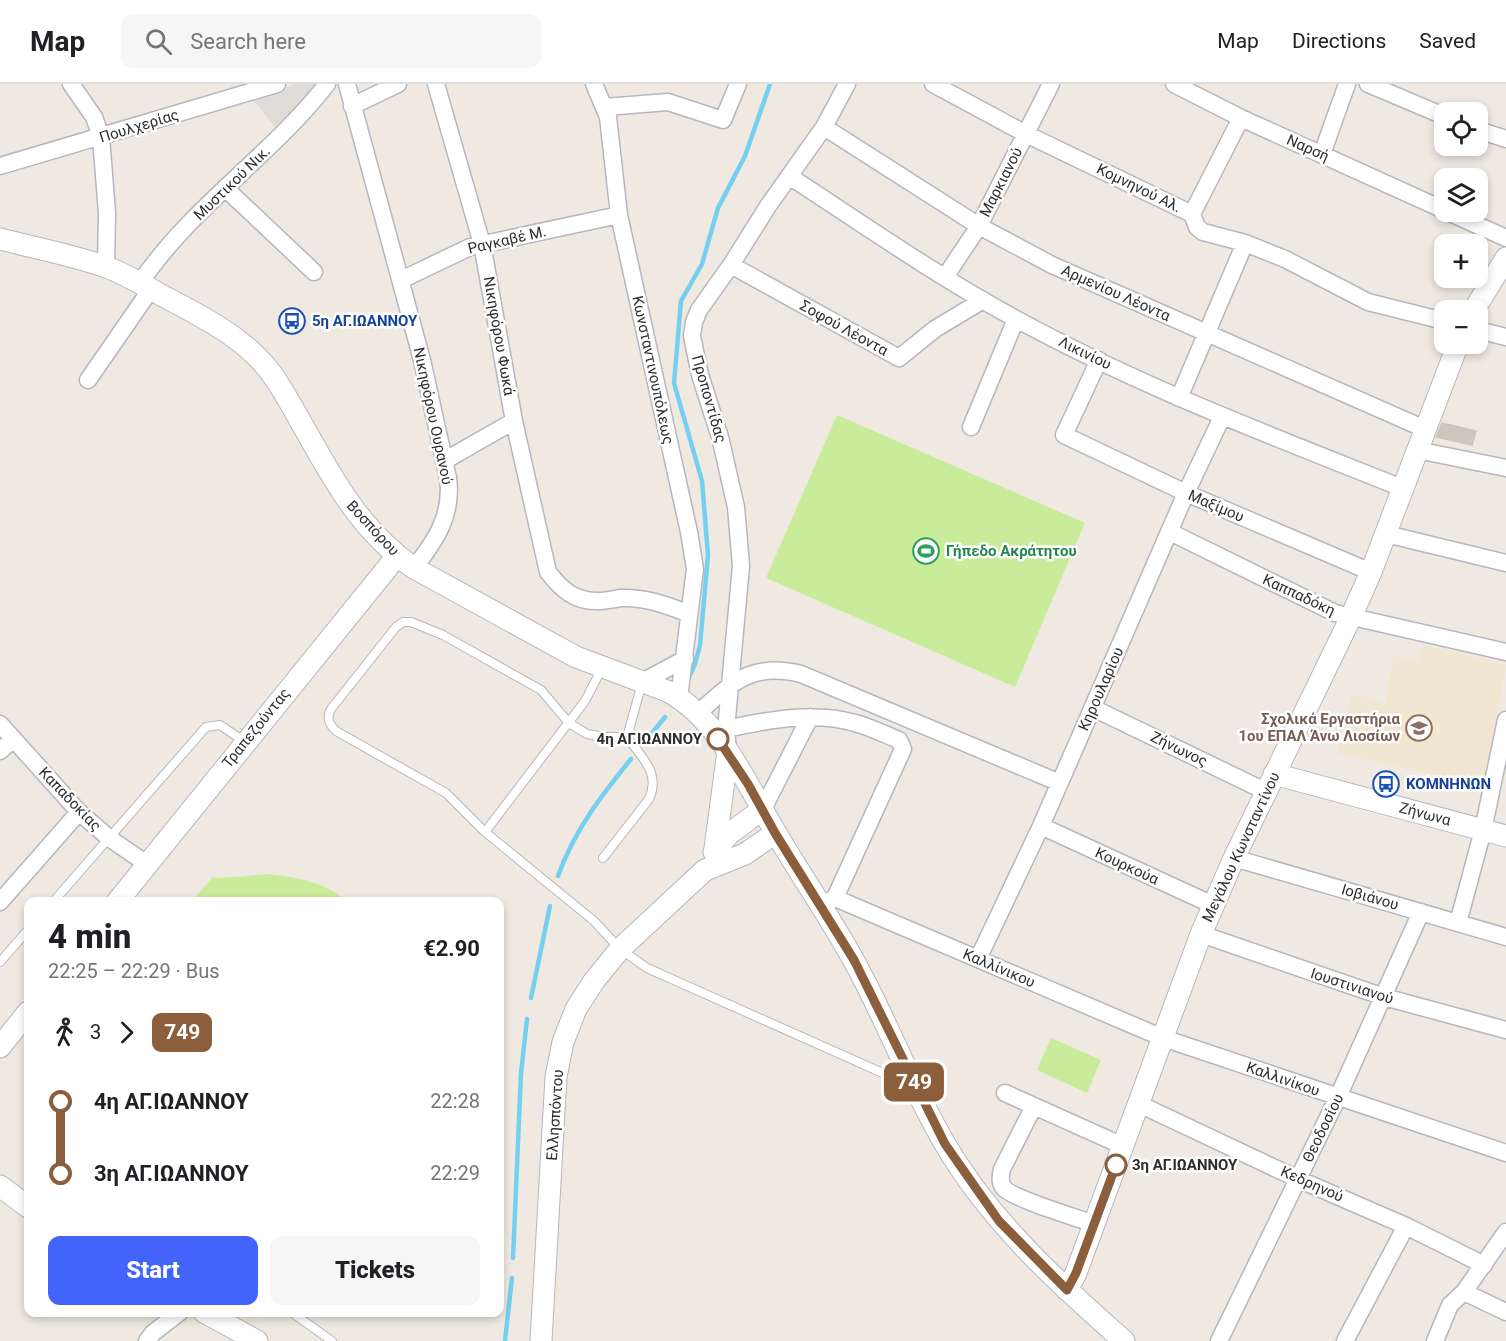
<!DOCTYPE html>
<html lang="en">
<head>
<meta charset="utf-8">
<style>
	body { margin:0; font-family:Roboto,sans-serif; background:#f6f6f6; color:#202124; height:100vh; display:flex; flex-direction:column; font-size:22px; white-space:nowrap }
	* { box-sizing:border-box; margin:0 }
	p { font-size:20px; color:#757577 }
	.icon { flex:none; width:33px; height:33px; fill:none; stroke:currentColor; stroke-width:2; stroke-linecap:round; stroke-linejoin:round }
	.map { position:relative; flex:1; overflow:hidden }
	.drawer { position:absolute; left:24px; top:813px; width:480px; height:420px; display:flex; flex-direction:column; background:#fff; border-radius:12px; box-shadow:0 3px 9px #0003 }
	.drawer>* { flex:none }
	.badge { padding:0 12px; border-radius:9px; font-size:21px; line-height:39px }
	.controls { position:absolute; left:1434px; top:18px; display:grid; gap:12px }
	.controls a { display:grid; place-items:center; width:54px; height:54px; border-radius:12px; background:#fff; box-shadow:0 3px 9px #0003; font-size:30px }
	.map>.badge { position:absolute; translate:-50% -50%; box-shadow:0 0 0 3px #fff }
	.legs { display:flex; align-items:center; gap:9px; height:66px; padding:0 24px; font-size:20px }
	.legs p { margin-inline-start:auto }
	.headline { display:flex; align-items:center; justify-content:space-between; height:102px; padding:0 24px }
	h1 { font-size:33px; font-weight:800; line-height:45px }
	.primary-button { display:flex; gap:12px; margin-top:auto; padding:12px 24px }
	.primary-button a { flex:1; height:69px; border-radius:12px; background:#4264fb; color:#fff; font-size:24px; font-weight:800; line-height:69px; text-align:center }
	.primary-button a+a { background:#f6f6f6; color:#202124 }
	ul { padding:0 24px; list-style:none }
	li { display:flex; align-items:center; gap:21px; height:72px; font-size:22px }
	li i { display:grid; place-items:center; width:9px; height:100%; margin:0 8px; background:currentColor }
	li i::after { content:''; width:15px; height:15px; margin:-8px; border:4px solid; border-radius:50%; background:#fff }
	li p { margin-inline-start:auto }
	li:first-child i { background:linear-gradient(#0000 50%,currentColor 0) }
	li:last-child i { background:linear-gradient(currentColor 50%,#0000 0) }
	header { display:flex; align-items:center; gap:36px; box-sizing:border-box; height:84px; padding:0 30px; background:#fff; border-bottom:2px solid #e0e0e0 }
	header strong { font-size:28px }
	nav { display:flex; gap:33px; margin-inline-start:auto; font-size:21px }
	.search { width:420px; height:54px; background:#f6f6f6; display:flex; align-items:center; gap:15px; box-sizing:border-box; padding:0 21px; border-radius:12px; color:#757577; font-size:22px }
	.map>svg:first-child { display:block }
</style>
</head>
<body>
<header>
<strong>Map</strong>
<div class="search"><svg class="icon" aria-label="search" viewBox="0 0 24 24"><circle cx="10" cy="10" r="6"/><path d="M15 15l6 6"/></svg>Search here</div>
<nav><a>Map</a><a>Directions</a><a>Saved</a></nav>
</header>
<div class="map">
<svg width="1506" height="1257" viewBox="0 0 1506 1257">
	<rect width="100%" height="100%" fill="#efe9e1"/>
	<path fill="#f0e6d1" d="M1422,561l84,20 -21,120 -148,-32 15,-59 33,9 9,-48 24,7z"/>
	<path fill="#c9ec9a" d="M837,331l248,108 -70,164 -249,-109z
		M270,790c32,5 52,7 77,27h-155l21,-24c6,3 46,-3 57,-3z
		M1051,954l50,22 -14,33 -50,-23z"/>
	<path fill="#dfdcd8" d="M296,0h25l-43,47 -26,-33z"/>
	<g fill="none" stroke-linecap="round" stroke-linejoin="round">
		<path stroke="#75cff0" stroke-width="4.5" d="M688,595l7,-15 5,-19 8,-90 -6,-74 -28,-98 7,-82 21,-37 16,-56 27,-52 25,-72
			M648,654l17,-21
			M558,792c16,-45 43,-80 73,-117
			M531,914l19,-92
			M513,1174l8,-185 6,-54
			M505,1257l7,-63"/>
	</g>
	<path fill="#cbc7bf" stroke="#cbc5ba" stroke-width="1.5" d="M1442,339l34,8 -4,14 -36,-8z"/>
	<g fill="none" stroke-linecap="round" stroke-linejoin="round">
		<g stroke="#b4b7c1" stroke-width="10">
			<path id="service" d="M602,584l-17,33 -100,131 109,89 26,28 27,19 247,110
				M485,748l-39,-39 -110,-62c-7,-7 -10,-13 -5,-22l65,-82 7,-5h8l32,13 98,55 28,33 18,11 17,3h23l15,-54
				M603,774l46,-59c12,-26 -7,-41 -22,-62
				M53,818l153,-175 14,-2 25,17
				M0,878l28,-32
				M291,1228l41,29"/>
		</g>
		<g stroke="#b4b7c1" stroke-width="19">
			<path id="minor" d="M71,0l23,33 7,20 6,76 -1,54
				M347,0l75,276 26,118c5,37 -12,62 -34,90
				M436,0l46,160 32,177 34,151c13,17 27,30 50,29 8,0 15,-2 23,-3 24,-1 46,7 68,16
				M594,0l14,33 11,98 70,317 6,37 -16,129
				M933,0l93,50 166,80 5,13 6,5 42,11 40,16 83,43 76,19
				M1174,0l67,34 203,92
				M1368,0l76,32
				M352,22l46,-22
				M605,23l63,-5 55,18 15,-36
				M824,43l155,99 73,39 373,164
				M1478,46l28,9
				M1322,70l25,-70
				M0,82l277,-82
				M789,92c75,49 148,100 227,143 123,67 256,117 386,169
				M225,104l89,84
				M1448,128l58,26
				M1192,130l49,-96
				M731,181l168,93 36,-29 48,-29
				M945,193l34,-51 72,-142
				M401,196l69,-33 149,-32
				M140,199c51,-76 131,-127 187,-199
				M1478,246l28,7
				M1099,276l-35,75 122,58 185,79
				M88,296l63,-91
				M1179,314l66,-155
				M971,343l45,-108
				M1417,366l89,18
				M444,377l70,-40
				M1170,448l165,81 171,39
				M1386,450l120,29
				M642,598l43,-23
				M1093,624l172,83
				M698,629c35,-31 53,-51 103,-39l259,109
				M0,640l79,88 30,26 38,26
				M726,645c41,-9 88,-18 129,-6 15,4 29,11 44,17l4,9 -68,149 -10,5
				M0,667l13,-12
				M728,667l-2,-22 15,-163 -5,-59 -16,-70 -20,-62 -8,-39 2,-14 5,-12 32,-45 37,-59 56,-79 23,-43
				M763,725l47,-92
				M1041,742l172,79
				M1234,774l272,79
				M835,814l328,140 343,115
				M0,818l79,-90
				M1458,839l25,-93 23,-110
				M1201,850l183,63 122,33
				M978,875l63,-133 145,-333 36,-76
				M1005,1009l118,53
				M1139,1020l159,75 108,47 78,39
				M1034,1022l-32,63c-1,6 -3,12 1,18 7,11 75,31 91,37
				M1464,1208l42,20
				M147,1257l6,-8 27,-21
				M1219,1257l119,-244 83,-185
				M1345,1257l61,-115
				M1435,1257l15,-36 14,-13 42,-60"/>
		</g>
		<g stroke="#b4b7c1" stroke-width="23">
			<path id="tertiary" d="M0,155c35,9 72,16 106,28 20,7 39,19 57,29 42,22 89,45 115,87 42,67 68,138 136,185l162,89 91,34c52,27 80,94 109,142 25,43 54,84 78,128 33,59 56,124 91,183 45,77 112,138 179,197
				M1474,226l32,-52
				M1274,690l232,62
				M715,764l13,-97
				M714,768l15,-18 34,-25
				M117,818l280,-346
				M0,963l28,-35
				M0,1102l28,21
				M1067,1206l9,-17 125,-339 33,-76 117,-241 20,-45 87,-228
				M204,1228l53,29
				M541,1257l15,-264 7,-35 13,-33 18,-28 26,-32 85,-79 40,-16 30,-21"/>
		</g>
		<use href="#service" stroke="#fff" stroke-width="8"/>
		<use href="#minor" stroke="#fff" stroke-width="16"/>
		<use href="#tertiary" stroke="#fff" stroke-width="21"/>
	</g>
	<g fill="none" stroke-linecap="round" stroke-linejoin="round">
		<g stroke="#fff" stroke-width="14">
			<path id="line-1" d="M718,655l30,45 27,49 79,127 91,184 54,77 68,69 9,-17 40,-108"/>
		</g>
		<use href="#line-1" stroke="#8b5e3c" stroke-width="9"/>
	</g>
	<defs>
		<g id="bus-ring" transform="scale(1.35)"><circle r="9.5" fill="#fff" stroke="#1a4fb4" stroke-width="1.5"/><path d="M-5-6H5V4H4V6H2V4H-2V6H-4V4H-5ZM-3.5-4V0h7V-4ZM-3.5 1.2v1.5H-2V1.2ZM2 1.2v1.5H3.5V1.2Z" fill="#1a4fb4"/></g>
		<g id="stadium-ring" transform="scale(1.35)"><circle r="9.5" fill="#fff" stroke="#2e9e5b" stroke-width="1.5"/><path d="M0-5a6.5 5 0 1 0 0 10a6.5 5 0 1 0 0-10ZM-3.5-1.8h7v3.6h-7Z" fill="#2e9e5b"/></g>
		<g id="school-ring" transform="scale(1.35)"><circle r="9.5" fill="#fff" stroke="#8d6e63" stroke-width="1.5"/><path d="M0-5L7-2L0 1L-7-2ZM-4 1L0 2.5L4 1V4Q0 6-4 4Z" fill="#8d6e63"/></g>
	</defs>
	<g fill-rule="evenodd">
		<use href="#bus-ring" x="292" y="237"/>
		<use href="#stadium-ring" x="926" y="467"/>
		<use href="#school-ring" x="1419" y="644"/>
		<use href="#bus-ring" x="1386" y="700"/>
	</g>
	<g fill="#fff" stroke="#8b5e3c" stroke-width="3">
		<circle cx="718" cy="655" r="10"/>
		<circle cx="1116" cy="1081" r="10"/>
	</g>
	<g text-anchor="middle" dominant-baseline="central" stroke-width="5" stroke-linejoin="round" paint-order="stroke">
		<g font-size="15" fill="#2e2e2e" stroke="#fff">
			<text transform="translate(139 42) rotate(-17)">Πουλχερίας</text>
			<text transform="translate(1308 64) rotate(24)">Ναρσή</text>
			<text transform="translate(1001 98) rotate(-63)">Μαρκιανού</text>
			<text transform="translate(232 99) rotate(-44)">Μυστικού Νικ.</text>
			<text transform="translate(1139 104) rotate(26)">Κομνηνού Αλ.</text>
			<text transform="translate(507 156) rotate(-13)">Ραγκαβέ Μ.</text>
			<text transform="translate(1116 209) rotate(24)">Αρμενίου Λέοντα</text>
			<text transform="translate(844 244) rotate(29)">Σοφού Λέοντα</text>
			<text transform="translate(499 252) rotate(80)">Νικηφόρου Φωκά</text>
			<text transform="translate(1085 269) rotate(26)">Λικινίου</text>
			<text transform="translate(653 286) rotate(78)">Κωνσταντινουπόλεως</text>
			<text transform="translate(709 315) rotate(74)">Προποντίδας</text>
			<text transform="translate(433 332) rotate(78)">Νικηφόρου Ουρανού</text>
			<text transform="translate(1216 422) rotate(23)">Μαξίμου</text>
			<text transform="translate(373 444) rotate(47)">Βοσπόρου</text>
			<text transform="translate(1299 511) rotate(25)">Καππαδόκη</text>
			<text transform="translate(1101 605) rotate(-66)">Κηρουλαρίου</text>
			<text transform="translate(256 644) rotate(-51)">Τραπεζούντας</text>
			<text transform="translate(1179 665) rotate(26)">Ζήνωνος</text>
			<text transform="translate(70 715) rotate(46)">Καπαδοκίας</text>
			<text transform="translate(1425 730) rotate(15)">Ζήνωνα</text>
			<text transform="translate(1241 763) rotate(-65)">Μεγάλου Κωνσταντίνου</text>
			<text transform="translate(1127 782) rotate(25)">Κουρκούα</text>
			<text transform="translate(1370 813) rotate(16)">Ιοβιάνου</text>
			<text transform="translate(999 884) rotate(23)">Καλλίνικου</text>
			<text transform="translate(1352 902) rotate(18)">Ιουστινιανού</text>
			<text transform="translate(1283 995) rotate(19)">Καλλινίκου</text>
			<text transform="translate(555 1031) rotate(-86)">Ελλησπόντου</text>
			<text transform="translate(1323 1044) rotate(-64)">Θεοδοσίου</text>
			<text transform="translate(1312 1100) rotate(24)">Κεδρηνού</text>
		</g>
		<g font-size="15" font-weight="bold" fill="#164399" stroke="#fff" text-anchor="start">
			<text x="312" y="237">5η ΑΓ.ΙΩΑΝΝΟΥ</text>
			<text x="1406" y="700">ΚΟΜΝΗΝΩΝ</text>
		</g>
		<g font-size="15" font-weight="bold" fill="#27864d" stroke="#fff" text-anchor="start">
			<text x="946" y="467">Γήπεδο Ακράτητου</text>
		</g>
		<g font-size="15" font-weight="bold" fill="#785e54" stroke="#fff" text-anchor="end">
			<text x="1400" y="635">Σχολικά Εργαστήρια<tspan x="1400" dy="17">1ου ΕΠΑΛ Άνω Λιοσίων</tspan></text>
		</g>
		<g font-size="15" font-weight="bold" fill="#2e2e2e" stroke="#fff" text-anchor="end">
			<text x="702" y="655">4η ΑΓ.ΙΩΑΝΝΟΥ</text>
			<text x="1132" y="1081" text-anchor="start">3η ΑΓ.ΙΩΑΝΝΟΥ</text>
		</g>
	</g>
</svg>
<div class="controls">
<a><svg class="icon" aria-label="locate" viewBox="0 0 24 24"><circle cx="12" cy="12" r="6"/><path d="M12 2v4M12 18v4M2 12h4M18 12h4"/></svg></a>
<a><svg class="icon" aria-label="layers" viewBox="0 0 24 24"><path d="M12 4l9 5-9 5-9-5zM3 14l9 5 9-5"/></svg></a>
<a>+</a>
<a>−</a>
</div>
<b class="badge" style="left:914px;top:998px;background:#8b5e3c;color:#fff">749</b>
<section class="drawer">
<div class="headline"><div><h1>4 min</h1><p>22:25 – 22:29 · Bus</p></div><b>€2.90</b></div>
<div class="legs"><svg class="icon" aria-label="walk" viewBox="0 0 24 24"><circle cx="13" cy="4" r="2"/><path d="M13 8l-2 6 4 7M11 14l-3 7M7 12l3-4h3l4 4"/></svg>3<svg class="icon" aria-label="forward" viewBox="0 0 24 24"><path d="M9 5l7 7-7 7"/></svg><b class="badge" style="background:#8b5e3c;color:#fff">749</b></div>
<ul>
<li><i style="color:#8b5e3c"></i><b>4η ΑΓ.ΙΩΑΝΝΟΥ</b><p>22:28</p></li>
<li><i style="color:#8b5e3c"></i><b>3η ΑΓ.ΙΩΑΝΝΟΥ</b><p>22:29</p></li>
</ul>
<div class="primary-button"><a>Start</a><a>Tickets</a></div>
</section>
</div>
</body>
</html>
